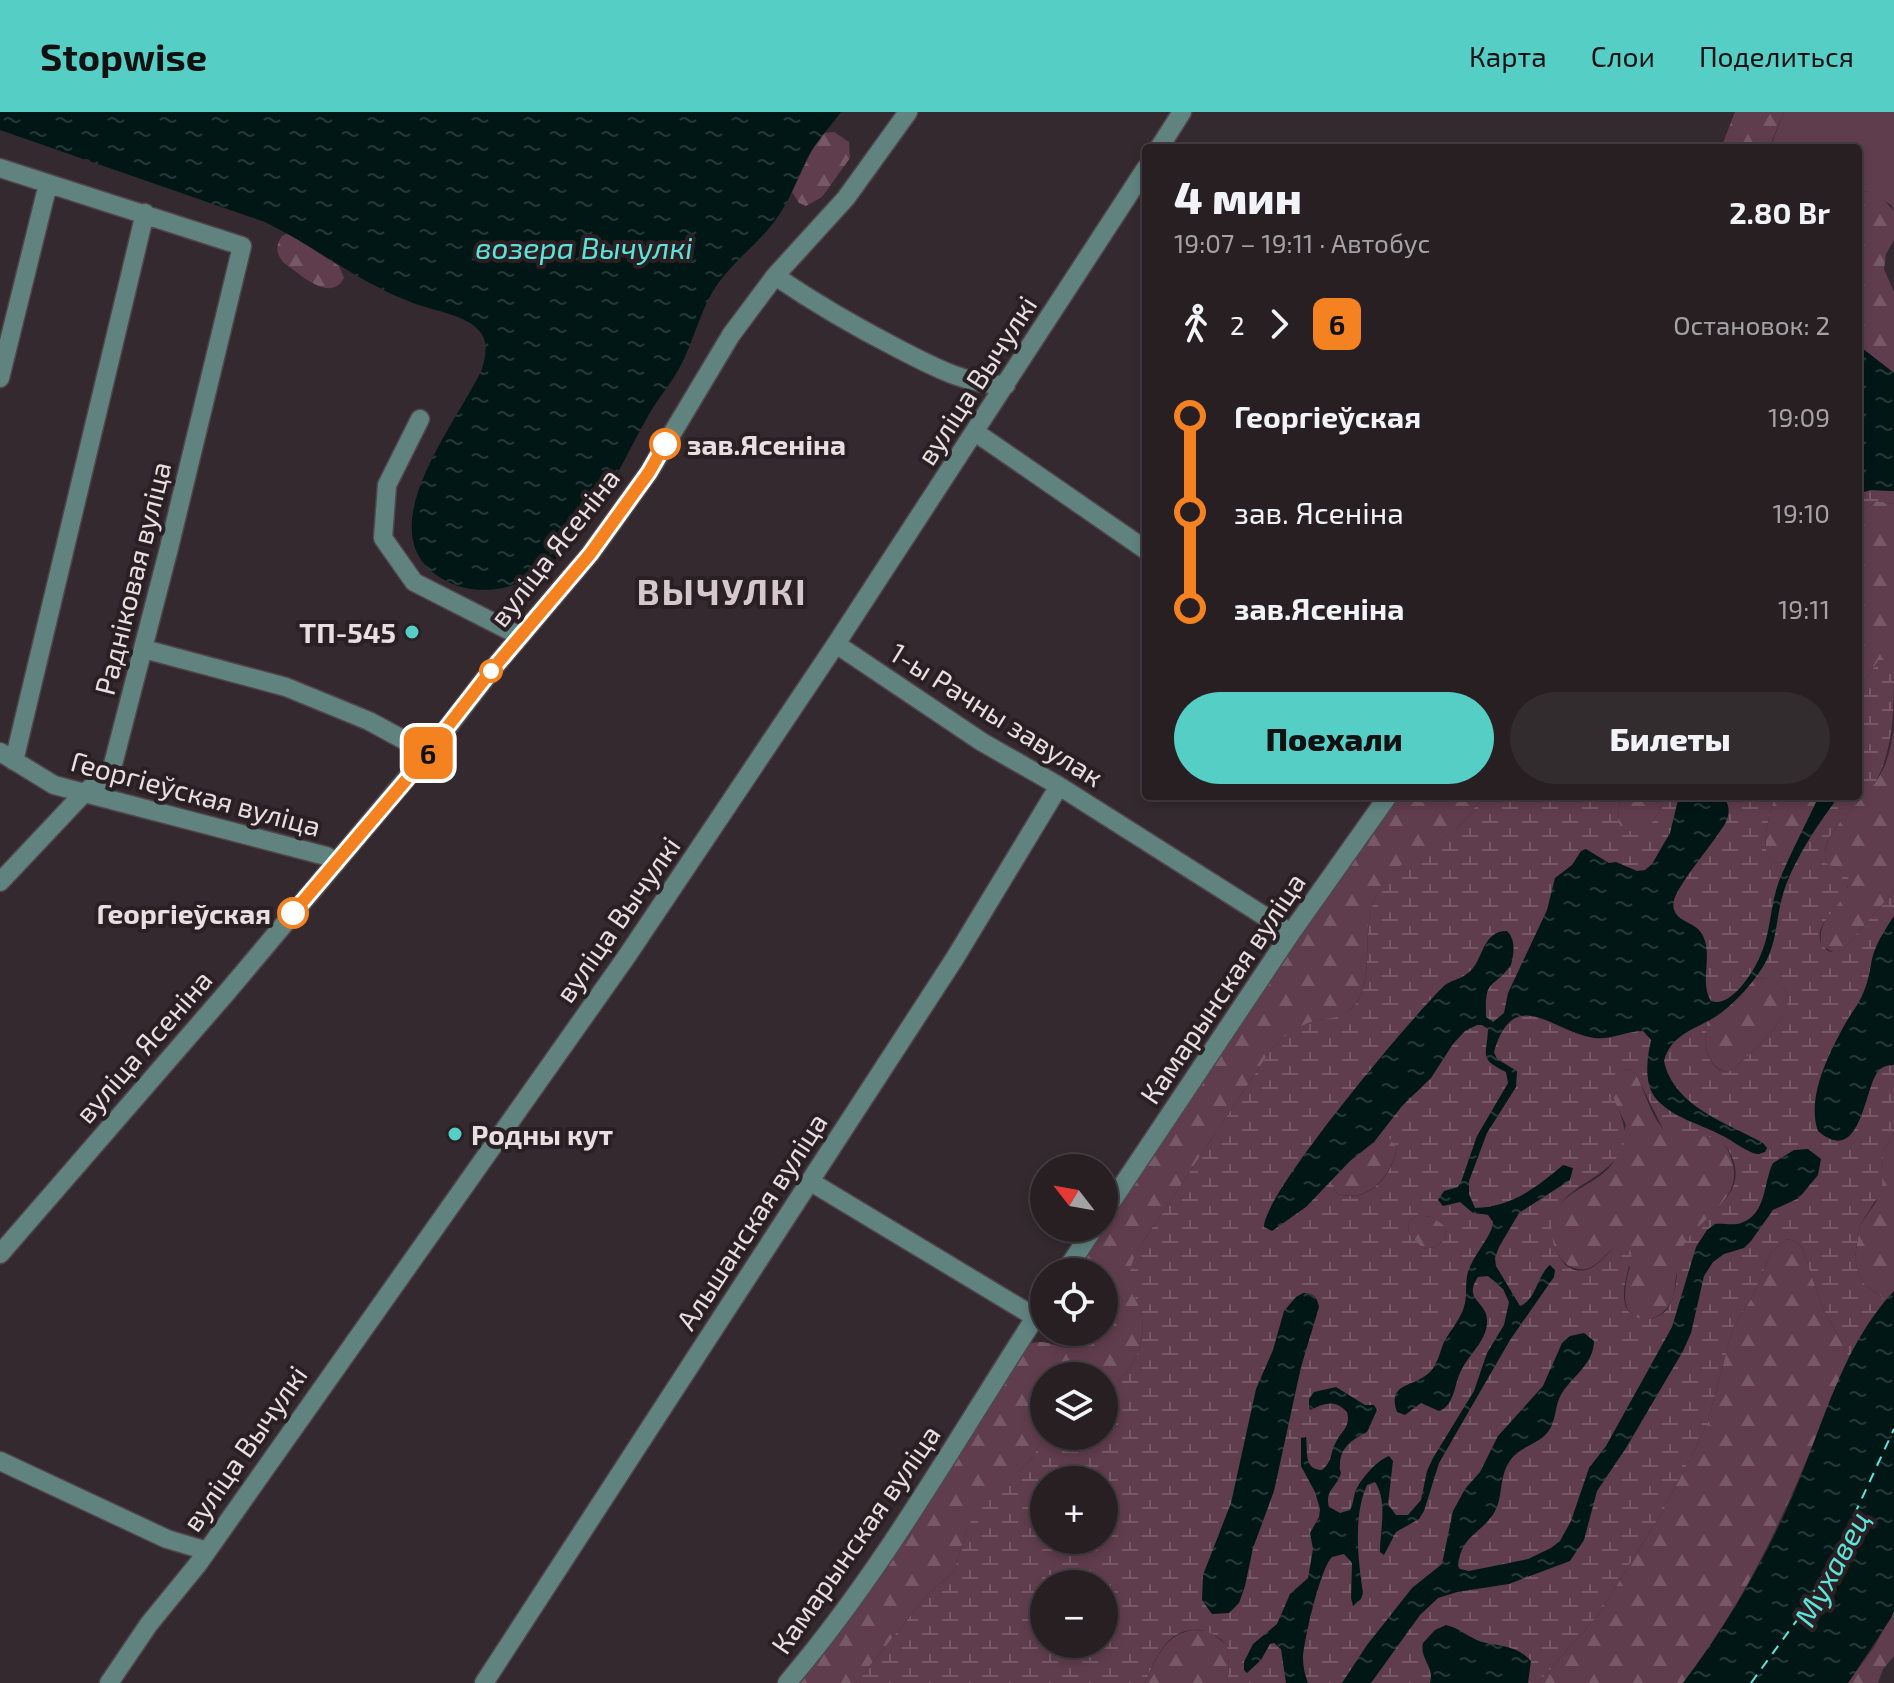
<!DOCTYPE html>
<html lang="ru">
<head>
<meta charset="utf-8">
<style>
	body { margin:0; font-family:"Exo 2",sans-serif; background:#332c2f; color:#f1f3f6; height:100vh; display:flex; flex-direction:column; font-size:30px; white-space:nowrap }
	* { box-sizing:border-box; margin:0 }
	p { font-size:26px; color:#a4a2a5 }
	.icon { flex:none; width:44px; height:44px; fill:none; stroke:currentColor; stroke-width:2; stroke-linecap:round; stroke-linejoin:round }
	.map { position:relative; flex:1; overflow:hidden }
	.side { position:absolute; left:1142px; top:32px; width:720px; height:656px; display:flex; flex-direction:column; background:#271f22; border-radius:8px; box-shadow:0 4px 12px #0003,0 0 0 2px #433d40 }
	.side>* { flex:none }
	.badge { padding:0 16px; border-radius:12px; font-size:28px; line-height:52px }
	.needle { width:52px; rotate:301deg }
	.fabs { position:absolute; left:1030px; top:1042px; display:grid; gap:16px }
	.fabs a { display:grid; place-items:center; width:88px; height:88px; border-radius:50%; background:#271f22; box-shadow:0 4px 12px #0003,0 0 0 2px #433d40; font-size:40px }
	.map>.badge { position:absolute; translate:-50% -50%; box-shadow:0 0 0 4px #fff }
	.legs { display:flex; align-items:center; gap:12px; height:88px; padding:0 32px; font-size:26px }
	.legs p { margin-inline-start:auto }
	.overview { display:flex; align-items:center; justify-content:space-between; height:136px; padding:0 32px }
	h1 { font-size:44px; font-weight:800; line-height:60px }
	.cta { display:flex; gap:16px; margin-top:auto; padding:16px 32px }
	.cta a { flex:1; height:92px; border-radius:48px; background:#55cec5; color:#111; font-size:32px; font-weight:800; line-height:92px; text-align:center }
	.cta a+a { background:#332c2f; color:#f1f3f6 }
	ul { padding:0 32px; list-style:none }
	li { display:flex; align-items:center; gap:28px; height:96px; font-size:30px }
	li i { display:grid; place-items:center; width:12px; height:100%; margin:0 10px; background:currentColor }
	li i::after { content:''; width:20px; height:20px; margin:-10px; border:6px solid; border-radius:50%; background:#271f22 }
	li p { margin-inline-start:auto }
	li:first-child i { background:linear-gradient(#0000 50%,currentColor 0) }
	li:last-child i { background:linear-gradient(currentColor 50%,#0000 0) }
	header { display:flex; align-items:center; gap:48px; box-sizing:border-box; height:112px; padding:0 40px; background:#55cec5; color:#111 }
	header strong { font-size:38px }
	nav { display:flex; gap:44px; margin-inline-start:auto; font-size:28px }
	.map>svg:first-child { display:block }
</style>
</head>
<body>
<header>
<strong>Stopwise</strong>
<nav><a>Карта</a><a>Слои</a><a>Поделиться</a></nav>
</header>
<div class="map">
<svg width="1894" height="1571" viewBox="0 0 1894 1571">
	<defs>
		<pattern id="forest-firs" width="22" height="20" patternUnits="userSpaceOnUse" patternTransform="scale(2)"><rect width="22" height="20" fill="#603d4c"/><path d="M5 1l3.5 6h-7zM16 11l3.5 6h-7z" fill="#775966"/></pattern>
		<pattern id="wetland-marsh" width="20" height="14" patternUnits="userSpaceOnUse" patternTransform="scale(2)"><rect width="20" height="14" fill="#603d4c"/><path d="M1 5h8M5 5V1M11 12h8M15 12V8" fill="none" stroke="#775966"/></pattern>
		<pattern id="water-ripples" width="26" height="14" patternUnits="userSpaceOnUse" patternTransform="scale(2)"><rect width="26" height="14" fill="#001716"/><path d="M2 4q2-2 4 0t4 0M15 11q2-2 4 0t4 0" fill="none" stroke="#253838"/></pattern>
	</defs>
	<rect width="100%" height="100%" fill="#34292e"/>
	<path fill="#603d4c" d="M1784,0h110v99l-3,-6 -23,-14 -10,2v-45h-88z"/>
	<path fill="url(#forest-firs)" d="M1735,0h49l-15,36h-48z
		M834,20l15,10 1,16 -28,39 -16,9 -7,-3 -7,-11 20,-42 12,-17z
		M1868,79l10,3 16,17v29l-8,14 -2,15 10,23v81l-36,-28v-152z
		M288,121l51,33 5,12c-14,26 -45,-5 -60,-15 -8,-9 -9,-17 -2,-27z
		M1877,389l17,3v164l-15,-8 -21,29v-176z
		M1894,617v162l-51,59 -8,3 -13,-7c-7,-21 15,-42 26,-59 1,-16 -9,-17 -21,-23 -13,-28 39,-65 52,-87 9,-15 12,-31 15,-48z
		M1400,684h82c-5,9 -11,18 -18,25 -30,32 -69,33 -90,80 -14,31 4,87 -25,110 -10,9 -23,7 -34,10 -16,5 -30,15 -42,26l-134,201c-14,27 -4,38 2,65 7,32 -10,63 -37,79v-16h-60v60l-11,21 -42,42 -24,29 -13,44 -25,21 -73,90h-61l232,-338c26,-13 43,22 67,-13h10v-60h-30l174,-263z
		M1620,684h44c-5,21 -18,43 -42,34l-4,-8z
		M1775,684h44l-31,65c-37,12 -18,-50 -13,-65z
		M1768,866c9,3 19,9 20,22 1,20 -44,62 -60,72 -24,-5 -24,-30 -21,-50l14,-9 34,-34z
		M1629,957l7,5c9,17 14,40 27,55 18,21 56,-14 69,32 8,27 -9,40 -24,59 -11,13 -20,31 -29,47 -7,14 0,32 -15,44 -5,5 -10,7 -16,8 -30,3 -24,-34 -18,-52l-16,-20c-10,9 -21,25 -35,22 -11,-1 -19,-9 -23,-18 -26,-56 41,-60 58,-90 5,-11 8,-25 12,-36 -9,-21 -33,-51 3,-56z
		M1894,1022v157l-8,9 -22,-16 -6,-12 -3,-15 5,-32 16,-23 6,-27 1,-24z
		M1381,1025h7l9,10c-4,28 -32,60 -62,45l-2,-11 3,-7z
		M1418,1103l14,2 13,9 1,11 -10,10 -13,2 -14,-15 -1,-12z
		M1787,1127l8,2 7,7 20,58 27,51c-48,118 -88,224 -166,326h-145l61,-69 65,-105 43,-84 26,-98 20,-31 18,-44z
		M1894,1499v45l-11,13 -5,14h-30l26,-36z
		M1194,1518l15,1 18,14 2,25 -2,13h-82c11,-24 20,-50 49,-53z"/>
	<path fill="url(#wetland-marsh)" fill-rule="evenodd" d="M1870,378l24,1v13l-17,-3 -19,12v-19z
		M1879,548h8l7,8c0,41 0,86 -22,120 -15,17 -57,51 -45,76l17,8 5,7c-1,7 -2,13 -6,19 -8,12 -35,34 -18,50 5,6 11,4 18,2l51,-59v243l-11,17 -1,39 -22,35 -5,32 3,15 6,12 22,16 -37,57 -27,-51 -20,-58 -7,-7 -8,-2 -16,13 -18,44 -20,31 -26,98 -43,84 -65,105 -61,69h-311l2,-13 -2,-25c-8,-8 -15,-13 -27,-15 -33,-3 -44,28 -55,53h-289l73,-90 25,-21 13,-44 8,-14 58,-57 11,-21h60v-44c27,-16 44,-47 37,-79 -3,-12 -11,-23 -11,-36 0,-11 4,-20 9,-29l134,-201c13,-12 25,-21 41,-26 12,-3 25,-2 35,-10 29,-22 11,-78 25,-110 22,-49 60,-48 90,-80 7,-7 13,-16 18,-25h138l-2,26 4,7c24,10 37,-12 42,-33h111c-5,15 -24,76 13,65l31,-65h39v-107zM1768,866c9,4 19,9 20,21 1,21 -44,63 -60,73 -24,-4 -24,-30 -21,-50l14,-9 34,-34zM1629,957l7,5 28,57c20,16 49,-8 65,20 25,44 -27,63 -44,92 -15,23 1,72 -37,76 -6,0 -13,-1 -17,-5 -15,-15 -2,-43 1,-60l-4,-6 -14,-1c-7,7 -15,17 -23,21 -30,14 -46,-32 -37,-53 13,-32 56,-36 69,-69 12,-31 -38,-70 6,-77zM1381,1025h7l9,10c-3,28 -32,61 -62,45l-2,-11 4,-7zM1418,1103l14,2 13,9 1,11 -10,10 -13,2 -14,-15 -1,-12zM1044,1368h60v60h-60zM1044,1472h60v60h-60z"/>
	<path fill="url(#water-ripples)" d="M0,0h841c-9,13 -21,25 -29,38 -13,21 -19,45 -33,65 -19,29 -50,48 -67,78 -13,22 -19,49 -31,72 -9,18 -23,33 -33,51 -31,55 -68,146 -132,168 -25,9 -53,8 -75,-6 -76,-46 17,-156 41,-209 3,-12 7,-24 -1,-36 -14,-19 -48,-22 -68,-30 -54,-20 -97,-56 -148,-81l-265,-92z
		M1858,233l36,28v118l-24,-1 -12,4z
		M1679,684h43c8,8 8,16 4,26 -12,21 -46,59 -52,78 -1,4 -1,8 1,12 7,13 24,9 30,29 6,20 -5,42 6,60 20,8 44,-31 50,-47 10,-22 9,-49 18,-73 12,-29 27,-57 40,-85h20c-20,27 -41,57 -53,89 -13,35 -5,60 -30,92 -10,13 -21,25 -34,35 -22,17 -50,19 -58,49 10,46 62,61 99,82l4,5 -2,4c-7,2 -5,3 -12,1 -10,-4 -19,-11 -28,-16 -23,-13 -55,-19 -71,-41 -10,-15 -7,-39 -3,-56l-8,-9c-17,0 -32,9 -49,7 -41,-6 -80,-55 -100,14l3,7 20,12 -1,16 -29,46 -18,48v13l6,14c37,-1 62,-21 88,-43l10,3 -3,12 -51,33 -20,34 -4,11 1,8 24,40c17,-7 16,-29 30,-41l5,5 -1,7 -44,63 -71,123 -15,48 -5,8 -23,13 -12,23 -4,-3c0,-22 8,-51 -5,-70l-8,3c-14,31 -9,75 -4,108l-2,6 -8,7 -2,-8 1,-35 -8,-9 -12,3c-12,12 -28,83 -29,101 0,9 2,17 5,25h-22l-5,-34 -7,-6 -4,1 -9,16 -14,13 -3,-3v-8l9,-18 24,-20 13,-30 18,-16 5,-29 -3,-16 9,-16 1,-8 -5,-17 -14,-26v-28l5,-1c2,13 -3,33 16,33 11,-9 8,-17 14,-28 6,-12 15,-15 11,-30 -11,-12 -22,-10 -36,-2l-2,-2v-9l5,-7 22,-5 29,18h9l3,5 -10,22c-14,7 -27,15 -27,33 -1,9 3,5 -1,13 -6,12 -14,15 -10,29l11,6 10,-3c4,-7 3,-13 6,-20 6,-12 20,-29 33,-34l4,5 -5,43 8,11h12l13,-15 6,-29 6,-13 41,-67 13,-38 17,-28 5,-23 -6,-13 -15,-13 -10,1c-16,24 10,24 9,45 0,17 -16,31 -24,45 -7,11 -7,25 -14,36 -4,5 -4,5 -10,8l-18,-8 -16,12 -8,-3c-12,-34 25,-22 38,-47 4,-7 6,-16 9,-23 7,-13 18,-24 21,-39 2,-10 0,-21 3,-31 5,-16 18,-29 24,-44l1,-6 -5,-7 -15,-2 -13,-11 -17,4 -5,-6 6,-9 14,-4 3,-5 16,-46 31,-53 -2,-11c-28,-14 -19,-16 -18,-43l-6,-4h-5l-12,6 -12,13 -22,34 -29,28 -28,36 -24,19 -44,46 -34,24 -8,-4c-1,-33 147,-209 178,-239 7,-8 18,-8 26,-15 16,-12 13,-42 39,-42 9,9 7,22 4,34 -20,27 -26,11 -25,52l7,5 11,-9 4,-20 39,-83 8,-32 17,-13 9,-14 5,-2 23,14 7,-1 21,9 8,-1 7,-6 18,-31z
		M1894,804v149c-7,0 -12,1 -17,8 -13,19 -17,94 -59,58 -12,-33 11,-78 27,-107 6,-11 15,-21 19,-33 5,-11 6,-24 9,-36 5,-15 13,-27 21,-39z
		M1808,1037l13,10 -3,16 -19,23 -26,12 -22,31 -7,7 -20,6 -11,8 -9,14 -13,57 -8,18 -57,97 -29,43 -13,49 -14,21 -61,23 -52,8 -19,6 -18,17 -49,68h-29l25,-38 45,-57 30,-24 11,-53 12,-22 15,-17 18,-36 45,-50 19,-43 8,-7 14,-3 10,8c0,22 -21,35 -32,52 -8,12 -5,29 -15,40 -9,11 -25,13 -35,25 -15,18 -7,41 -20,58 -14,19 -31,21 -34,50l2,3 9,2 59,-12 23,-11 9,-7 11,-20 18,-53 17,-22 66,-119 24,-80 11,-17 8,-6c8,-1 18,2 26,-1 26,-9 22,-40 32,-60l21,-13z
		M1894,1179v320l-3,7 -43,65h-165c45,-59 82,-123 111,-190 29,-68 48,-147 100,-202z
		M1303,1181c11,0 14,4 16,14l-18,60 -27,124 -21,57 -8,38 -6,17 -10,10 -17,1 -10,-14 1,-25 28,-72 25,-114 17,-39 11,-39 12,-14z
		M1446,1513c14,3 23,13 36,17 20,5 34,3 49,19l-3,22h-98c5,-16 -11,-25 -7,-40l12,-13z"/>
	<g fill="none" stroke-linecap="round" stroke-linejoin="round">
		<path stroke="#5ce4db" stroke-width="2" stroke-dasharray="10 8" stroke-linecap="butt" d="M1751,1571l49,-67 39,-68 55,-119"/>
		<g stroke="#51464b" stroke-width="21">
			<path id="minor" d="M1159,36l23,-36
				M0,56l242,78 -73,302 -58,224 -27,21 -84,89
				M775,164c40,27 79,50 122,72 35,18 69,37 109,37
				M0,266l48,-194
				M420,307l-33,66 -4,53 31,44 106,54
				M975,320l171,118
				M836,532l146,98 77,44 232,147
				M144,537l142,38 83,34 59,32
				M0,640l54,33 272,71 11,6
				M14,649l131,-548
				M811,1070l224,135
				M1104,1101l187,-280 97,-137
				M0,1142l228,-263 200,-238 62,-81 100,-118 59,-82 82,-137 44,-59 71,-78 62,-86
				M1065,1160l29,-44
				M0,1349l167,78 40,12
				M109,1571l40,-59 49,-60 429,-608 209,-312 310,-476
				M484,1571l471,-725 104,-172
				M787,1571c100,-117 173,-251 257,-379"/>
		</g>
		<use href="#minor" stroke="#608380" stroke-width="18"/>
	</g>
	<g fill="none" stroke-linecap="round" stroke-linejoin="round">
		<g stroke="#fff" stroke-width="18">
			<path id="line-1" d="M293,801l113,-133 84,-108 100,-118 59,-82 16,-28"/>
		</g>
		<use href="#line-1" stroke="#f58220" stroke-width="12"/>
	</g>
	<g fill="#fff" stroke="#f58220" stroke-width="4">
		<circle cx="665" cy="332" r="14"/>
		<circle cx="491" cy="559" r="10"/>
		<circle cx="293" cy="801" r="14"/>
	</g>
	<g fill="#55cec5" stroke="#2a2024" stroke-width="3">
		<circle cx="412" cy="520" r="8"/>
		<circle cx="455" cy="1022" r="8"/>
	</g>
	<g text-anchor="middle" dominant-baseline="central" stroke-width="8" stroke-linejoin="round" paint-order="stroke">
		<g font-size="28" fill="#e7dfe2" stroke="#2a2024">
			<text transform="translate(976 268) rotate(-57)">вуліца Вычулкі</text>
			<text transform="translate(554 435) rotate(-52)">вуліца Ясеніна</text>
			<text transform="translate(132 466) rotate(-76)">Радніковая вуліца</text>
			<text transform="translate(997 602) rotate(32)">1-ы Рачны завулак</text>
			<text transform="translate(196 681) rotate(15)">Георгіеўская вуліца</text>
			<text transform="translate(617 807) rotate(-55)">вуліца Вычулкі</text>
			<text transform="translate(1222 876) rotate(-56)">Камарынская вуліца</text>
			<text transform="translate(143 934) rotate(-49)">вуліца Ясеніна</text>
			<text transform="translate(751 1109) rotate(-57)">Альшанская вуліца</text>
			<text transform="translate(244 1336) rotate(-55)">вуліца Вычулкі</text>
			<text transform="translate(855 1427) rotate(-55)">Камарынская вуліца</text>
		</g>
		<g font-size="28" font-weight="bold" fill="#e7dfe2" stroke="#2a2024" text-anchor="start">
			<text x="687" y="332">зав.Ясеніна</text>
			<text x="271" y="801" text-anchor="end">Георгіеўская</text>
		</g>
		<g font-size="28" font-weight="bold" fill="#e7dfe2" stroke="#2a2024" text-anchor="end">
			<text x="396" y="520">ТП-545</text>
			<text x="471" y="1022" text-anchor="start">Родны кут</text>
		</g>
		<g font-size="30" font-style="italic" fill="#5ce4db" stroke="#2a2024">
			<text x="584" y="135">возера Вычулкі</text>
			<text transform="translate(1831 1456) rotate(-62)">Мухавец</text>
		</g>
		<g font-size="36" font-weight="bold" letter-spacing="2" fill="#d6c7cd" stroke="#2a2024">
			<text x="722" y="478">ВЫЧУЛКІ</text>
		</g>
	</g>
</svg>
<div class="fabs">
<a><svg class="needle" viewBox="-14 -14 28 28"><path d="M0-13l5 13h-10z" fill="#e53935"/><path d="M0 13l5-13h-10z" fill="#a4a2a5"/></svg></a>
<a><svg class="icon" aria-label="locate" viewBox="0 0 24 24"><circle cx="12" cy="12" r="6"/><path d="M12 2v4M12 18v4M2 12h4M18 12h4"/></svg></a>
<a><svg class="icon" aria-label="layers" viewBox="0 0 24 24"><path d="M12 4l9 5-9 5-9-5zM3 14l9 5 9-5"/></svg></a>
<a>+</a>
<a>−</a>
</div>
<b class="badge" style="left:428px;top:641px;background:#f58220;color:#111">6</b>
<section class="side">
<div class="overview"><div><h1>4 мин</h1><p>19:07 – 19:11 · Автобус</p></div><b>2.80 Br</b></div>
<div class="legs"><svg class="icon" aria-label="walk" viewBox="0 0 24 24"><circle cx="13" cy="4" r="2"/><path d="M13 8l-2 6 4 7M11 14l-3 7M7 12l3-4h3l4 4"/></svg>2<svg class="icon" aria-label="forward" viewBox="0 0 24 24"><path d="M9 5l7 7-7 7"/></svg><b class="badge" style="background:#f58220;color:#111">6</b><p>Остановок: 2</p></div>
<ul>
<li><i style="color:#f58220"></i><b>Георгіеўская</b><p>19:09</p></li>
<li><i style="color:#f58220"></i><span>зав. Ясеніна</span><p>19:10</p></li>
<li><i style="color:#f58220"></i><b>зав.Ясеніна</b><p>19:11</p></li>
</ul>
<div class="cta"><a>Поехали</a><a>Билеты</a></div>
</section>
</div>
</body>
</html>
